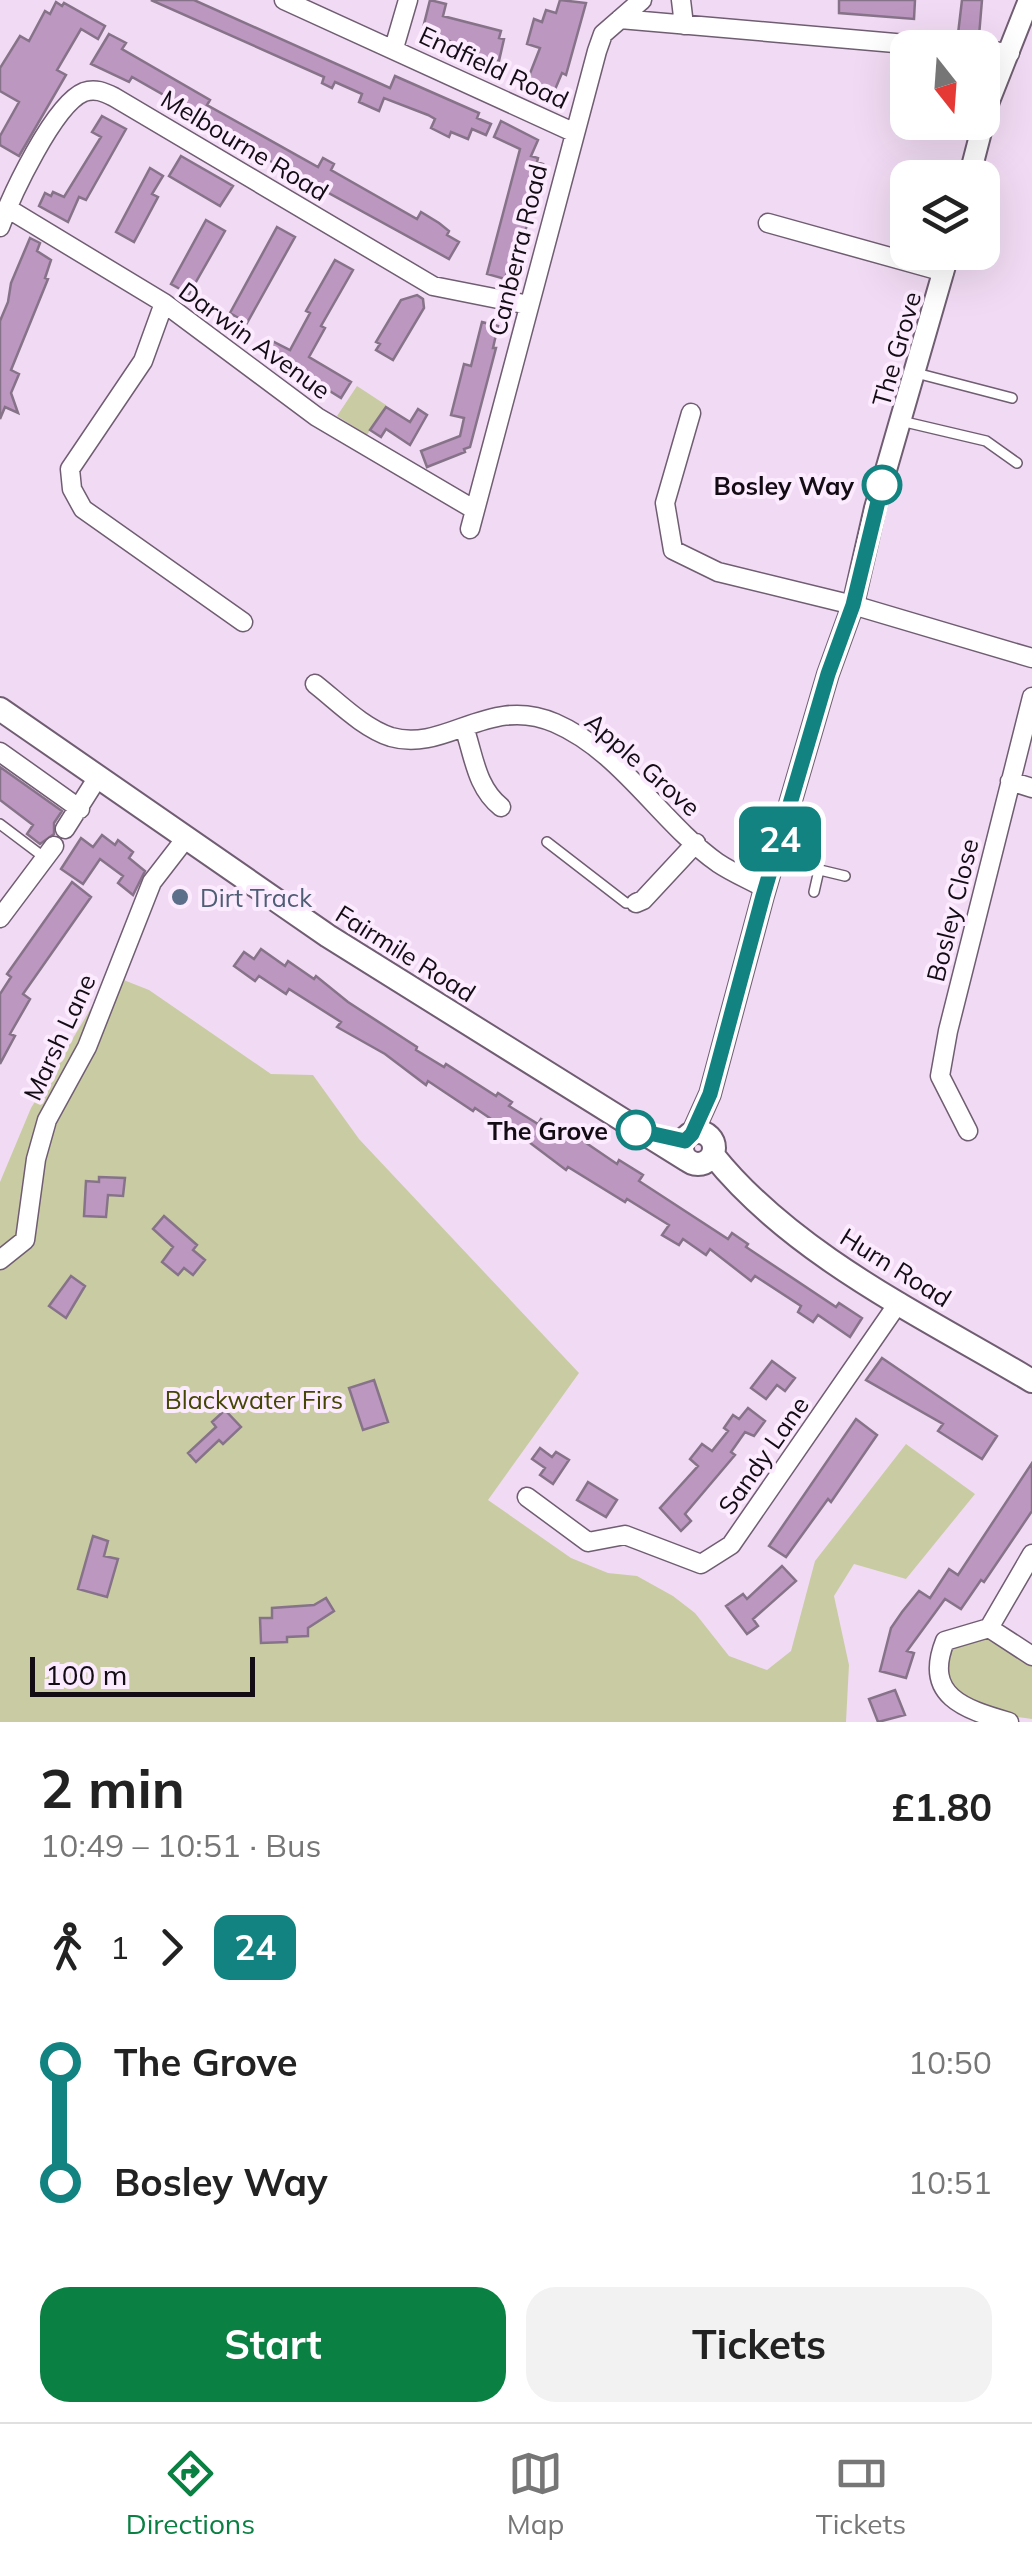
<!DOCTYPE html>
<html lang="en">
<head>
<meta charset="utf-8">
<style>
	body { margin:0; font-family:Mulish,sans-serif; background:#f2f2f2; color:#222; height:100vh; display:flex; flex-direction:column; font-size:38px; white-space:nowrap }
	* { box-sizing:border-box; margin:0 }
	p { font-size:32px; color:#767676 }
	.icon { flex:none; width:55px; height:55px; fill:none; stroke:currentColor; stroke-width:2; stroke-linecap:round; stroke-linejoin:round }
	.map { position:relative; height:1722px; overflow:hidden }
	.side { display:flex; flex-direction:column; background:#fff; flex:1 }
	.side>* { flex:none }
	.badge { padding:0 20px; border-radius:15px; font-size:35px; line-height:65px }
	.needle { width:65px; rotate:163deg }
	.tools { position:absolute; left:890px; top:30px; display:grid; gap:20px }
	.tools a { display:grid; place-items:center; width:110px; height:110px; border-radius:20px; background:#fff; box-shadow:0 10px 40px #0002; font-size:50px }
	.scale { position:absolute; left:30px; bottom:25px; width:225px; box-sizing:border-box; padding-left:10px; border:5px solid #130c14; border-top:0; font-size:28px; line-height:35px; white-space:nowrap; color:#130c14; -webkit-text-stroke:8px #fceafe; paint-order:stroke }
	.map>.badge { position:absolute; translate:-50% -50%; box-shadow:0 0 0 5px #fff }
	.legs { display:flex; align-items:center; gap:15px; height:110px; padding:0 40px; font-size:32px }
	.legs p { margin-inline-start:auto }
	.overview { display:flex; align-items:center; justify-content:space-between; height:170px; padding:0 40px }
	h1 { font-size:55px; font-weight:700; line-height:75px }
	.primary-button { display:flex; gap:20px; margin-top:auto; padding:20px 40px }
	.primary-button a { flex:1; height:115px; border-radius:30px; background:#0b8043; color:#fff; font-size:40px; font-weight:700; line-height:115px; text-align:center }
	.primary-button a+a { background:#f2f2f2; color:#222 }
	ul { padding:0 40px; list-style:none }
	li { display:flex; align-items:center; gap:35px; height:120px; font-size:38px }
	li i { display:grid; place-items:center; width:15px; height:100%; margin:0 12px; background:currentColor }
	li i::after { content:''; width:25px; height:25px; margin:-12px; border:8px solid; border-radius:50%; background:#fff }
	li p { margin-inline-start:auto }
	li:first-child i { background:linear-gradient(#0000 50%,currentColor 0) }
	li:last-child i { background:linear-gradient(currentColor 50%,#0000 0) }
	.dock { display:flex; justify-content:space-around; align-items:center; height:140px; border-top:2px solid #e0e0e0; background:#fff; font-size:28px; color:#767676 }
	.dock a { display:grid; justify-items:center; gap:5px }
	.dock .selected { color:#0b8043 }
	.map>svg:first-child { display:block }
</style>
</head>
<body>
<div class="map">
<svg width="1032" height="1722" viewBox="0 0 1032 1722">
	<rect width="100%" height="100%" fill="#f1dbf4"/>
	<path fill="#c9cca3" d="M357,386l29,19 -19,30 -30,-19z
		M111,975l38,15 122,84 42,1 46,64 220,234 -91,127 83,58 37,15 29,3 36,20 22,17 34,43 38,14 24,-19 24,-90 91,-117 69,50 -69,85 -52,-15 -20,32 15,69 -3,57h-846v-540l31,-74z
		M988,1634l44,29v56l-27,-4 -46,-16 -15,-19 5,-35z"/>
	<path fill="#bc97c0" stroke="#877389" stroke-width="2.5" d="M151,0h43l196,88 5,-12 84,37 -2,5 14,6 -5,11 -14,-6 -4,10 -17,-7 -2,5 -18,-9 4,-9 -7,-4 -44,-17 -5,13 -20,-9 3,-8 -27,-12 -3,6 -10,-5 2,-6z
		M430,0l16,4 -3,12 58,15 -2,7 5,1 -5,22 -38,-10 1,-6 -40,-13z
		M560,0l26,3 -20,72 -4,-2 -8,19 -27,-11 13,-33 -13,-4 7,-25 8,3 4,-12 10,3z
		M839,0h76l-1,19 -75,-6z
		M962,0h20l-3,36 -21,-2z
		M56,2l6,4 2,-3 41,23 -7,13 -17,-10 -24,41 9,5 -47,81 -19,-11v-9l19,-34 -19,-11v-23l20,-32 9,5 16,-30 5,3z
		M109,34l17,9 -4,6 88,51 -3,5 111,62 5,-9 11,6 -3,6 86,49 4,-7 18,11 10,8 -2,4 12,7 -10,17 -248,-136 3,-5 -72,-41 -3,5 -38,-18z
		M102,116l24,13 -40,71 -7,-3 -11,25 -29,-16 6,-13 6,3 2,-4 11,5 37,-60 -9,-5z
		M501,121l37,19 -7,16 7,2 -1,4 6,2 -27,102 -7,-2 -4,15 -18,-5 33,-125 -26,-12z
		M181,156l52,30 -13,20 -51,-30z
		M150,168l13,8 -11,18 6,3 -24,45 -18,-10z
		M206,220l19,11 -36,63 -18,-10z
		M277,227l18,10 -48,86 -17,-10z
		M30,238l10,5 -3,8 14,9 -6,18 3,1 -37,91 8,4 -8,19 7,20 -13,-6 -5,12v-98l8,-19 3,-19z
		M335,260l18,10 -32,56 4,2 -16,29 42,25 -10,16 -77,-48 6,-10 20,10 20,-37 -4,-2z
		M417,295l6,4 1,9 -31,52 -17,-10 4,-6 -4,-2 25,-42z
		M482,322l16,4 -5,22h3l-26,99 -6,2 1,3 -38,15 -6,-16 39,-15 4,-18 -13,-3 13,-51 7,2z
		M386,407l24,15 8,-13 9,6 -17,30 -24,-16 -5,8 -11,-7z
		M0,767l62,44 -8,12v11l-14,10 -13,-10 6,-9 -33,-25z
		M102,835l13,10 3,-5 15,12 -4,6 16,13 -12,24 -15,-12 5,-7 -23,-17 -17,25 -22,-15 20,-31 12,9z
		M72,882l19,15 -68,97 7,5 -20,35 5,2 -15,28v-70l11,-17 -4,-3z
		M261,949l24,17 3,-5 26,18 2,-3 32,26 69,45 -1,3 28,17 2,-3 50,32 2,-3 14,9 -3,4 29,18 3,-5 23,15 3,-4 50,34 2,-4 24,15 -4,6 89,58 4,-6 16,11 -2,3 90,60 3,-4 23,15 -12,19 -32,-22 -5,7 -15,-10 3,-6 -46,-30 -4,5 -41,-32 -4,6 -23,-16 -4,6 -17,-10 7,-10 -42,-26 -2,3 -57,-35 -2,3 -45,-34 -3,5 -17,-11 2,-3 -28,-19 -2,3 -45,-30 -2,4 -41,-31 -48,-27 4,-5 -52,-33 -3,5 -27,-18 -4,5 -21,-15 10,-14 10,7z
		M99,1177l26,1 -2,18 -15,-1 -2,22 -22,-1 2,-35 13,1z
		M164,1216l33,29 -4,5 12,10 -12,15 -9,-7 -6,7 -16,-13 11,-15 -20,-18z
		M71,1276l14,10 -19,32 -17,-12z
		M882,1358l115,78 -15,23 -44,-28 5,-7 -77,-44z
		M772,1361l23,17 -10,13 -8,-6 -11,14 -15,-11z
		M374,1380l14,42 -25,8 -14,-42z
		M748,1408l17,13 -11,15 -9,-4 -14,20 4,3 -50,59 6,7 -10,10 -21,-23 38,-42 -8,-7 12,-15 10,7 16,-20 -4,-3 9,-13 6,4z
		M225,1410l16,17 -18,17 -4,-4 -23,22 -8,-9 28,-26 -4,-5z
		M856,1419l21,16 -46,67 -3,-3 -42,58 -17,-11z
		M540,1448l12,9 4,-5 13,8 -16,24 -13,-9 5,-7 -13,-9z
		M1032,1463v48l-48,71 -3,-2 -20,29 -16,-10 -38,52 7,2 -8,25 -26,-7 11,-43 11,-16 17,-21 11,7 19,-29 9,6z
		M588,1482l29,18 -11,17 -29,-17z
		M93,1536l15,5 -4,15 14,3 -11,38 -29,-8z
		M782,1566l14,15 -43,38 5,7 -11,8 -21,-28 17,-12 4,5z
		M326,1598l8,13 -26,17v8l-21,1v5l-26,1 -1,-25h12v-10l42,-3z
		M895,1690l10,25 -27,7 -9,-23z"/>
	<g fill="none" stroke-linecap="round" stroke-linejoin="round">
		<g stroke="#705d72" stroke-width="12">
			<path id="service" d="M916,373l96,25
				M901,421l85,20 31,22
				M0,824l45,34
				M547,842l79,61h10
				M774,859l71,17
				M814,892l5,-22"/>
		</g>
		<g stroke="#705d72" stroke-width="21">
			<path id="minor" d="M284,0l289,132
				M681,0l3,25
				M620,19l332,29
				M394,48l14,-48
				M982,50l28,3
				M7,208l157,95 153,114 158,93
				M768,223l176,49
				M0,227c11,-31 54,-123 84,-135 11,-4 20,0 30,5l319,189 96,19
				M164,303l-21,58 -73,108 2,20 11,20 160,113
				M691,413l-26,90 8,47 45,22 135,33 179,53
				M470,529l127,-478 6,-17 39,-34
				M315,684c23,18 48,44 76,53 55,16 98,-43 164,-14 67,29 105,99 163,140 15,10 32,17 48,26
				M464,727c10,29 12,60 37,80
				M0,752l80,57
				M1010,781l22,7
				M65,829l33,-52
				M636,903l7,-3 53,-57
				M0,918l54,-72
				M968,1131l-28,-55 8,-45 84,-334
				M0,1260l25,-20 11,-81 11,-39 40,-73 65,-165 34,-44
				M527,1497l61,45 37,-7 76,29 30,-19 168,-243
				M1032,1554l-43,74 43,28
				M989,1628l-44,13c-22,55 19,68 64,81"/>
		</g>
		<g stroke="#705d72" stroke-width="24">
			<path id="tertiary" d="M969,178l20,-77 40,-101
				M692,1134l18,-40 53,-198 65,-222 25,-69 22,-97 74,-256"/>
		</g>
		<g stroke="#705d72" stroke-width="26">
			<path id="secondary" d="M0,709l328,227 359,224
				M682 1148a16 16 0 1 1 32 0a16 16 0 1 1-32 0Z
				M713,1155c80,100 210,161 319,226"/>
		</g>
		<use href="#service" stroke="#fff" stroke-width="9"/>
		<use href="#minor" stroke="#fff" stroke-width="18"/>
		<use href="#tertiary" stroke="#fff" stroke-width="20"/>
		<use href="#secondary" stroke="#fff" stroke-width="22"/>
	</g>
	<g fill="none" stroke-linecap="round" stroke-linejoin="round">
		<g stroke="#fff" stroke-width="22">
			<path id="line-1" d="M636,1130l49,11 7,-7 18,-40 53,-198 65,-222 25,-69 29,-120"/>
		</g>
		<use href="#line-1" stroke="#128380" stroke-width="15"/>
	</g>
	<g fill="#fff" stroke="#128380" stroke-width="5">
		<circle cx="882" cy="485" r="18"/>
		<circle cx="636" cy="1130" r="18"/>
	</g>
	<circle fill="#5c6f8a" stroke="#fceafe" stroke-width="4" cx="180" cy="897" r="10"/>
	<g text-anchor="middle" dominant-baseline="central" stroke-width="8" stroke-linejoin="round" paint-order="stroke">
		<g font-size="25" fill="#130c14" stroke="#fceafe">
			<text transform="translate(494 67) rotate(25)">Endfield Road</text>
			<text transform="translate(245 145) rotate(31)">Melbourne Road</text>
			<text transform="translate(517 250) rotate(-76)">Canberra Road</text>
			<text transform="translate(255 340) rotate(36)">Darwin Avenue</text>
			<text transform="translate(896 349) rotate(-74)">The Grove</text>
			<text transform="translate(643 764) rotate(41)">Apple Grove</text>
			<text transform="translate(952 910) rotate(-76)">Bosley Close</text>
			<text transform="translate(406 953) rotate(32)">Fairmile Road</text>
			<text transform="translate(59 1037) rotate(-65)">Marsh Lane</text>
			<text transform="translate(896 1267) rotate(32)">Hurn Road</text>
			<text transform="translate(763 1455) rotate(-55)">Sandy Lane</text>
		</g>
		<g font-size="25" font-weight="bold" fill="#130c14" stroke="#fceafe" text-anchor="end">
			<text x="854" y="485">Bosley Way</text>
			<text x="608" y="1130">The Grove</text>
		</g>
		<g font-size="25" fill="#4e5e75" stroke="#fceafe" text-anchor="start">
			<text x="200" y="897">Dirt Track</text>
		</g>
		<g font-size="25" fill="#454603" stroke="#fceafe">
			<text x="254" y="1399">Blackwater Firs</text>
		</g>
	</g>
</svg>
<div class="tools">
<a><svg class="needle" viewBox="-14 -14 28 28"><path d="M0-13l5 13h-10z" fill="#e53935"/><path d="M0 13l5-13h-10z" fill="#767676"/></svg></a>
<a><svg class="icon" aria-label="layers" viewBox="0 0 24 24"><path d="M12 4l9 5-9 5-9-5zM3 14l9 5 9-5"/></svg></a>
</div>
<div class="scale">100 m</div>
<b class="badge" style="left:780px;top:839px;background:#128380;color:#fff">24</b>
</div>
<section class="side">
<div class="overview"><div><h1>2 min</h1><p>10:49 – 10:51 · Bus</p></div><b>£1.80</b></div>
<div class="legs"><svg class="icon" aria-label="walk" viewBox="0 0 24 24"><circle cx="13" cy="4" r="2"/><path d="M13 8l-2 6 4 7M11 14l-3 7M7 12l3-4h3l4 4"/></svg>1<svg class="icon" aria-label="forward" viewBox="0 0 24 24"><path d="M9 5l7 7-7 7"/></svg><b class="badge" style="background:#128380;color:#fff">24</b></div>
<ul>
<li><i style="color:#128380"></i><b>The Grove</b><p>10:50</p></li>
<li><i style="color:#128380"></i><b>Bosley Way</b><p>10:51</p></li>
</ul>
<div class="primary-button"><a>Start</a><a>Tickets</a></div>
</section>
<nav class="dock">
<a class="selected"><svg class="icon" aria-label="directions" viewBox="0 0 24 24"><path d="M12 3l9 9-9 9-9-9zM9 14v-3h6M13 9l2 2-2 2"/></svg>Directions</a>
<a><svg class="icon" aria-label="map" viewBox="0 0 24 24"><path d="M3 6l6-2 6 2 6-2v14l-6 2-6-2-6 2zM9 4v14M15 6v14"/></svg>Map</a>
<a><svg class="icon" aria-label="tickets" viewBox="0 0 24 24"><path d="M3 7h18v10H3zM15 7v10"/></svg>Tickets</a>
</nav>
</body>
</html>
